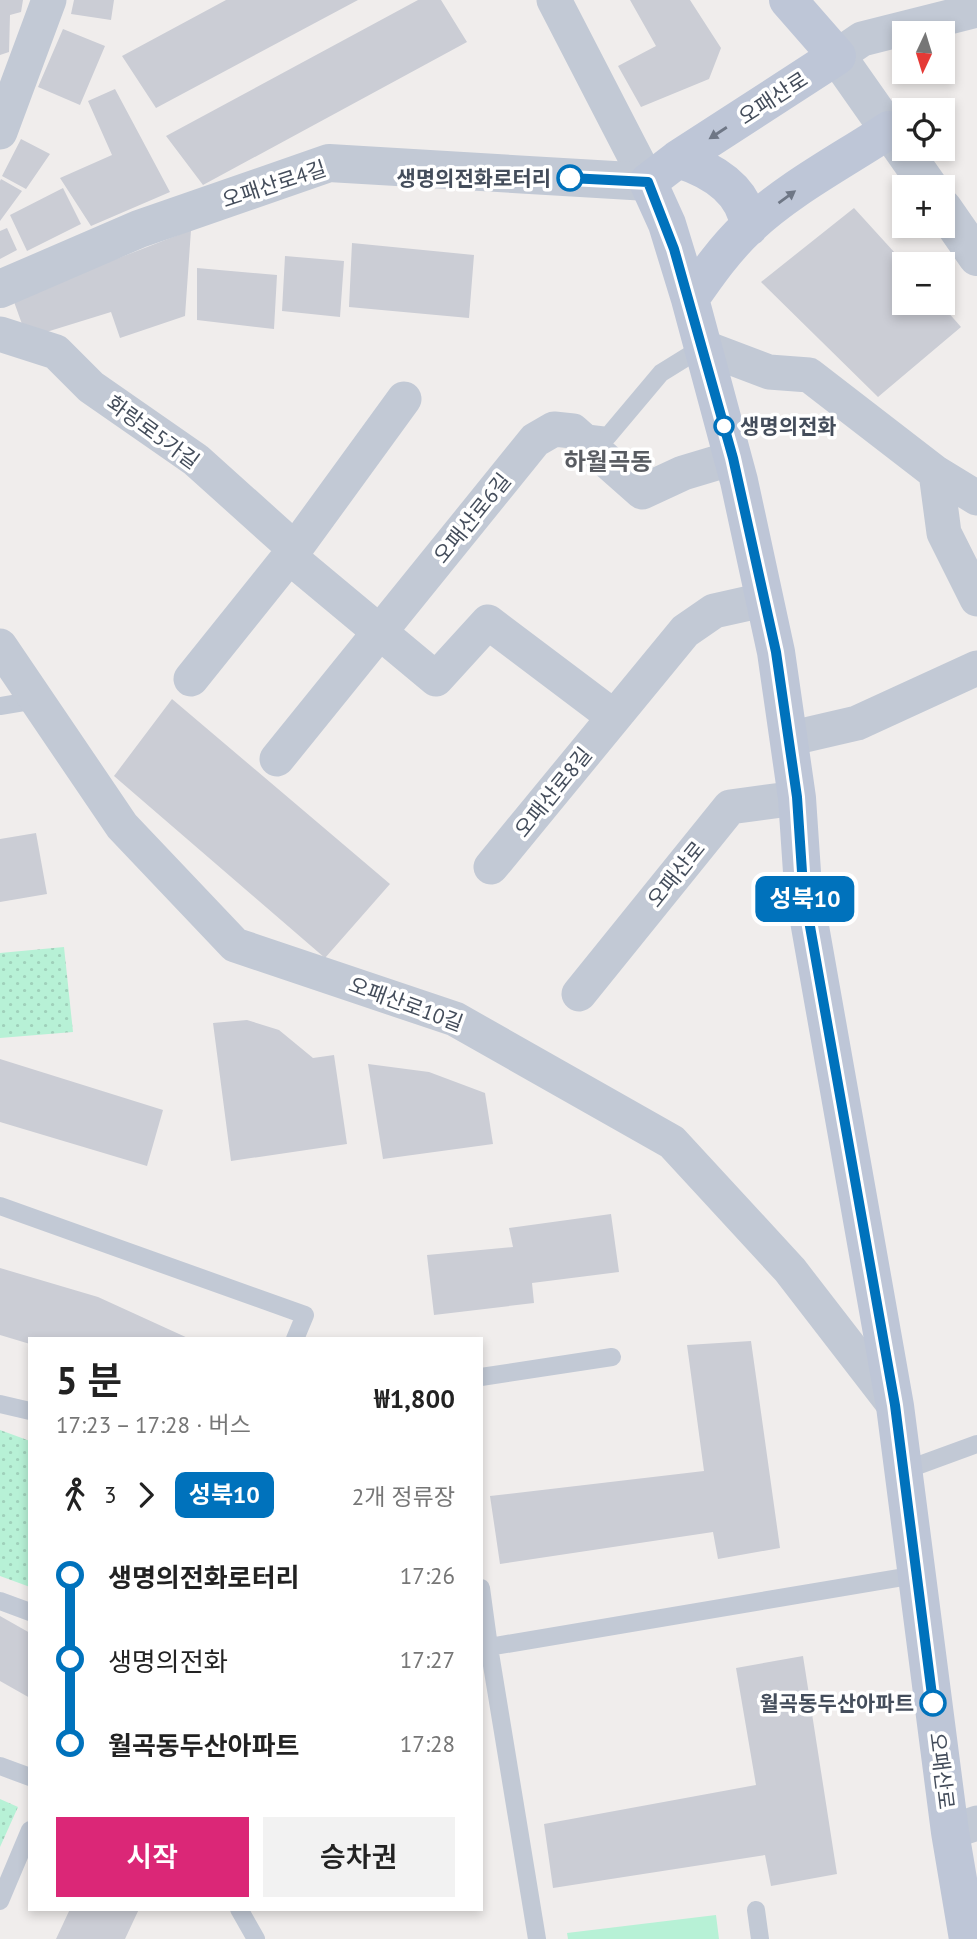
<!DOCTYPE html>
<html lang="ko">
<head>
<meta charset="utf-8">
<style>
	body { margin:0; font-family:"PT Sans","Noto Sans KR",sans-serif; background:#f2f2f2; color:#222; height:100vh; display:flex; flex-direction:column; font-size:26px; white-space:nowrap }
	* { box-sizing:border-box; margin:0 }
	p { font-size:23px; color:#767676 }
	.icon { flex:none; width:38px; height:38px; fill:none; stroke:currentColor; stroke-width:2; stroke-linecap:round; stroke-linejoin:round }
	.map { position:relative; flex:1; overflow:hidden }
	.drawer { position:absolute; left:28px; top:1337px; width:455px; height:574px; display:flex; flex-direction:column; background:#fff; border-radius:0px; box-shadow:0 4px 10px #0003 }
	.drawer>* { flex:none }
	.badge { padding:0 14px; border-radius:10px; font-size:24px; line-height:46px }
	.needle { width:46px; rotate:184deg }
	.buttons { position:absolute; left:892px; top:21px; display:grid; gap:14px }
	.buttons a { display:grid; place-items:center; width:63px; height:63px; border-radius:0px; background:#fff; box-shadow:0 4px 10px #0003; font-size:35px }
	.map>.badge { position:absolute; translate:-50% -50%; box-shadow:0 0 0 4px #fff }
	.legs { display:flex; align-items:center; gap:10px; height:77px; padding:0 28px; font-size:23px }
	.legs p { margin-inline-start:auto }
	.head { display:flex; align-items:center; justify-content:space-between; height:119px; padding:0 28px }
	h1 { font-size:38px; font-weight:600; line-height:52px }
	.action { display:flex; gap:14px; margin-top:auto; padding:14px 28px }
	.action a { flex:1; height:80px; border-radius:0px; background:#db2777; color:#fff; font-size:28px; font-weight:600; line-height:80px; text-align:center }
	.action a+a { background:#f2f2f2; color:#222 }
	ul { padding:0 28px; list-style:none }
	li { display:flex; align-items:center; gap:24px; height:84px; font-size:26px }
	li i { display:grid; place-items:center; width:10px; height:100%; margin:0 9px; background:currentColor }
	li i::after { content:''; width:18px; height:18px; margin:-9px; border:5px solid; border-radius:50%; background:#fff }
	li p { margin-inline-start:auto }
	li:first-child i { background:linear-gradient(#0000 50%,currentColor 0) }
	li:last-child i { background:linear-gradient(currentColor 50%,#0000 0) }
	.map>svg:first-child { display:block }
</style>
</head>
<body>
<div class="map">
<svg width="977" height="1939" viewBox="0 0 977 1939">
	<defs>
		<pattern id="grass-dots" width="8" height="8" patternUnits="userSpaceOnUse" patternTransform="scale(1.75)"><rect width="8" height="8" fill="#b7f1d6"/><path d="M2 2h.1M6 6h.1" fill="none" stroke="#9fd0ba" stroke-width="1.8" stroke-linecap="round"/></pattern>
	</defs>
	<rect width="100%" height="100%" fill="#f0edec"/>
	<path fill="url(#grass-dots)" d="M64,947l9,85 -73,6v-85z
		M0,1430l30,11v146l-30,-11z
		M0,1799l18,8 -18,40z"/>
	<path fill="#b7f1d6" d="M716,1915l3,24h-151l-1,-6z"/>
	<path fill="#cbcdd5" d="M0,0h23l-2,12 -11,3 -1,37 -9,3z
		M74,0h40l-3,20 -40,-6z
		M226,0h132l-202,108 -34,-52z
		M418,0h23l26,42 -264,143 -37,-49z
		M630,0h60l31,48 -12,31 -68,28 -23,-41 38,-20z
		M63,29l42,17 -25,59 -42,-18z
		M115,89l55,103 -79,34 -31,-48 52,-23 -24,-54z
		M21,139l29,15 -24,35 -24,-13z
		M1,179l21,12 -22,30v-40z
		M63,188l18,36 -54,27 -17,-36z
		M854,208l51,56v39h35l21,24 -83,70 -117,-115z
		M7,228l10,22 -17,9v-28z
		M191,230l-6,86 -65,22 -9,-26 -84,26 -14,-39z
		M352,243l122,12 -5,63 -120,-11z
		M285,256l59,5 -4,56 -58,-6z
		M197,268l80,7 -3,54 -77,-9z
		M172,699l218,185 -65,74 -211,-182z
		M36,833l11,61 -47,8v-63z
		M247,1020l32,10 34,28 21,-3 13,89 -116,17 -18,-138z
		M0,1059l163,51 -16,56 -147,-44z
		M368,1064l61,8 56,21 8,51 -110,15z
		M611,1214l8,58 -87,11 2,20 -100,12 -7,-60 86,-8 -4,-19z
		M0,1268l98,29 92,42h-160v5l-30,-9z
		M751,1341l29,207 -62,11 -5,-27 -213,32 -10,-68 214,-25 -17,-126z
		M0,1616l30,17v65l-30,-17z
		M803,1656l34,218 -66,12 -6,-31 -212,33 -9,-64 212,-39 -20,-117z
		M70,1909h69l-14,30h-69z"/>
	<g fill="none" stroke-linecap="round" stroke-linejoin="round">
		<path stroke="#c2c9d5" stroke-width="18" d="M583,433l25,3 53,-63 42,-26
			M0,706l36,-6
			M0,1206l305,109 -10,24
			M481,1377l131,-20
			M0,1404l30,7
			M903,1471l74,-27
			M481,1588l8,59
			M0,1601l30,11
			M0,1766l30,11
			M0,1901l30,-71
			M239,1909l17,30
			M756,1910l4,29
			M537,1939l-48,-292 427,-72"/>
		<path stroke="#c2c9d5" stroke-width="35" d="M554,0l94,182
			M837,56l25,-17 115,-29
			M0,132l49,-132
			M0,334l56,18 35,35 105,73 89,80 13,24 138,115 52,-57 126,95
			M703,347l66,25 40,3 127,98 41,25
			M936,473l8,60 33,66
			M0,646l122,180 113,119 220,74 217,123 118,128 105,136
			M191,679l101,-126 112,-154
			M788,739l69,-16 120,-55
			M277,759l258,-319 19,-11 19,2 69,61 41,-19 50,-15
			M491,867l194,-236 29,-20 49,-11
			M579,994l151,-187 67,-9
			M950,1832l27,-9"/>
		<path stroke="#c2c9d5" stroke-width="38" d="M837,56l92,131
			M943,208l34,49
			M0,289l139,-60 190,-66 319,19"/>
		<path stroke="#bec6d7" stroke-width="38" d="M788,0l49,56 -159,103 -30,23 19,42 23,75 49,182 37,171 21,146 6,89 92,519 55,426 18,107
			M678,159c34,11 67,30 71,68
			M690,299c18,-26 35,-50 57,-71 41,-39 95,-67 142,-98"/>
	</g>
	<defs><path id="oneway-solid" d="M-6-.8H1V-3.2L6.5 0L1 3.2V.8H-6Z" transform="scale(1.75)"/></defs>
	<g fill="#6f7786">
		<use href="#oneway-solid" transform="translate(718 133) rotate(147)"/>
		<use href="#oneway-solid" transform="translate(787 197) rotate(-36)"/>
	</g>
	<g fill="none" stroke-linecap="round" stroke-linejoin="round">
		<g stroke="#fff" stroke-width="16">
			<path id="line-1" d="M570,178l78,4 26,67 59,209 43,194 21,145 6,90 92,518 38,298"/>
		</g>
		<use href="#line-1" stroke="#0072bc" stroke-width="10"/>
	</g>
	<g fill="#fff" stroke="#0072bc" stroke-width="3.5">
		<circle cx="570" cy="178" r="12"/>
		<circle cx="724" cy="426" r="9"/>
		<circle cx="933" cy="1703" r="12"/>
	</g>
	<g text-anchor="middle" dominant-baseline="central" stroke-width="7" stroke-linejoin="round" paint-order="stroke">
		<g font-size="21" fill="#444d5b" stroke="#fff">
			<text transform="translate(773 98) rotate(-33)">오패산로</text>
			<text transform="translate(274 184) rotate(-18)">오패산로4길</text>
			<text transform="translate(153 432) rotate(36)">화랑로5가길</text>
			<text transform="translate(472 518) rotate(-51)">오패산로6길</text>
			<text transform="translate(553 792) rotate(-51)">오패산로8길</text>
			<text transform="translate(676 874) rotate(-51)">오패산로</text>
			<text transform="translate(406 1004) rotate(20)">오패산로10길</text>
			<text transform="translate(942 1771) rotate(83)">오패산로</text>
		</g>
		<g font-size="21" font-weight="bold" fill="#444d5b" stroke="#fff" text-anchor="end">
			<text x="551" y="178">생명의전화로터리</text>
			<text x="740" y="426" text-anchor="start">생명의전화</text>
			<text x="914" y="1703">월곡동두산아파트</text>
		</g>
		<g font-size="24" font-weight="bold" fill="#595c62" stroke="#fff">
			<text x="608" y="461">하월곡동</text>
		</g>
	</g>
</svg>
<div class="buttons">
<a><svg class="needle" viewBox="-14 -14 28 28"><path d="M0-13l5 13h-10z" fill="#e53935"/><path d="M0 13l5-13h-10z" fill="#767676"/></svg></a>
<a><svg class="icon" aria-label="locate" viewBox="0 0 24 24"><circle cx="12" cy="12" r="6"/><path d="M12 2v4M12 18v4M2 12h4M18 12h4"/></svg></a>
<a>+</a>
<a>−</a>
</div>
<b class="badge" style="left:805px;top:899px;background:#0072bc;color:#fff">성북10</b>
<section class="drawer">
<div class="head"><div><h1>5 분</h1><p>17:23 – 17:28 · 버스</p></div><b>₩1,800</b></div>
<div class="legs"><svg class="icon" aria-label="walk" viewBox="0 0 24 24"><circle cx="13" cy="4" r="2"/><path d="M13 8l-2 6 4 7M11 14l-3 7M7 12l3-4h3l4 4"/></svg>3<svg class="icon" aria-label="forward" viewBox="0 0 24 24"><path d="M9 5l7 7-7 7"/></svg><b class="badge" style="background:#0072bc;color:#fff">성북10</b><p>2개 정류장</p></div>
<ul>
<li><i style="color:#0072bc"></i><b>생명의전화로터리</b><p>17:26</p></li>
<li><i style="color:#0072bc"></i><span>생명의전화</span><p>17:27</p></li>
<li><i style="color:#0072bc"></i><b>월곡동두산아파트</b><p>17:28</p></li>
</ul>
<div class="action"><a>시작</a><a>승차권</a></div>
</section>
</div>
</body>
</html>
